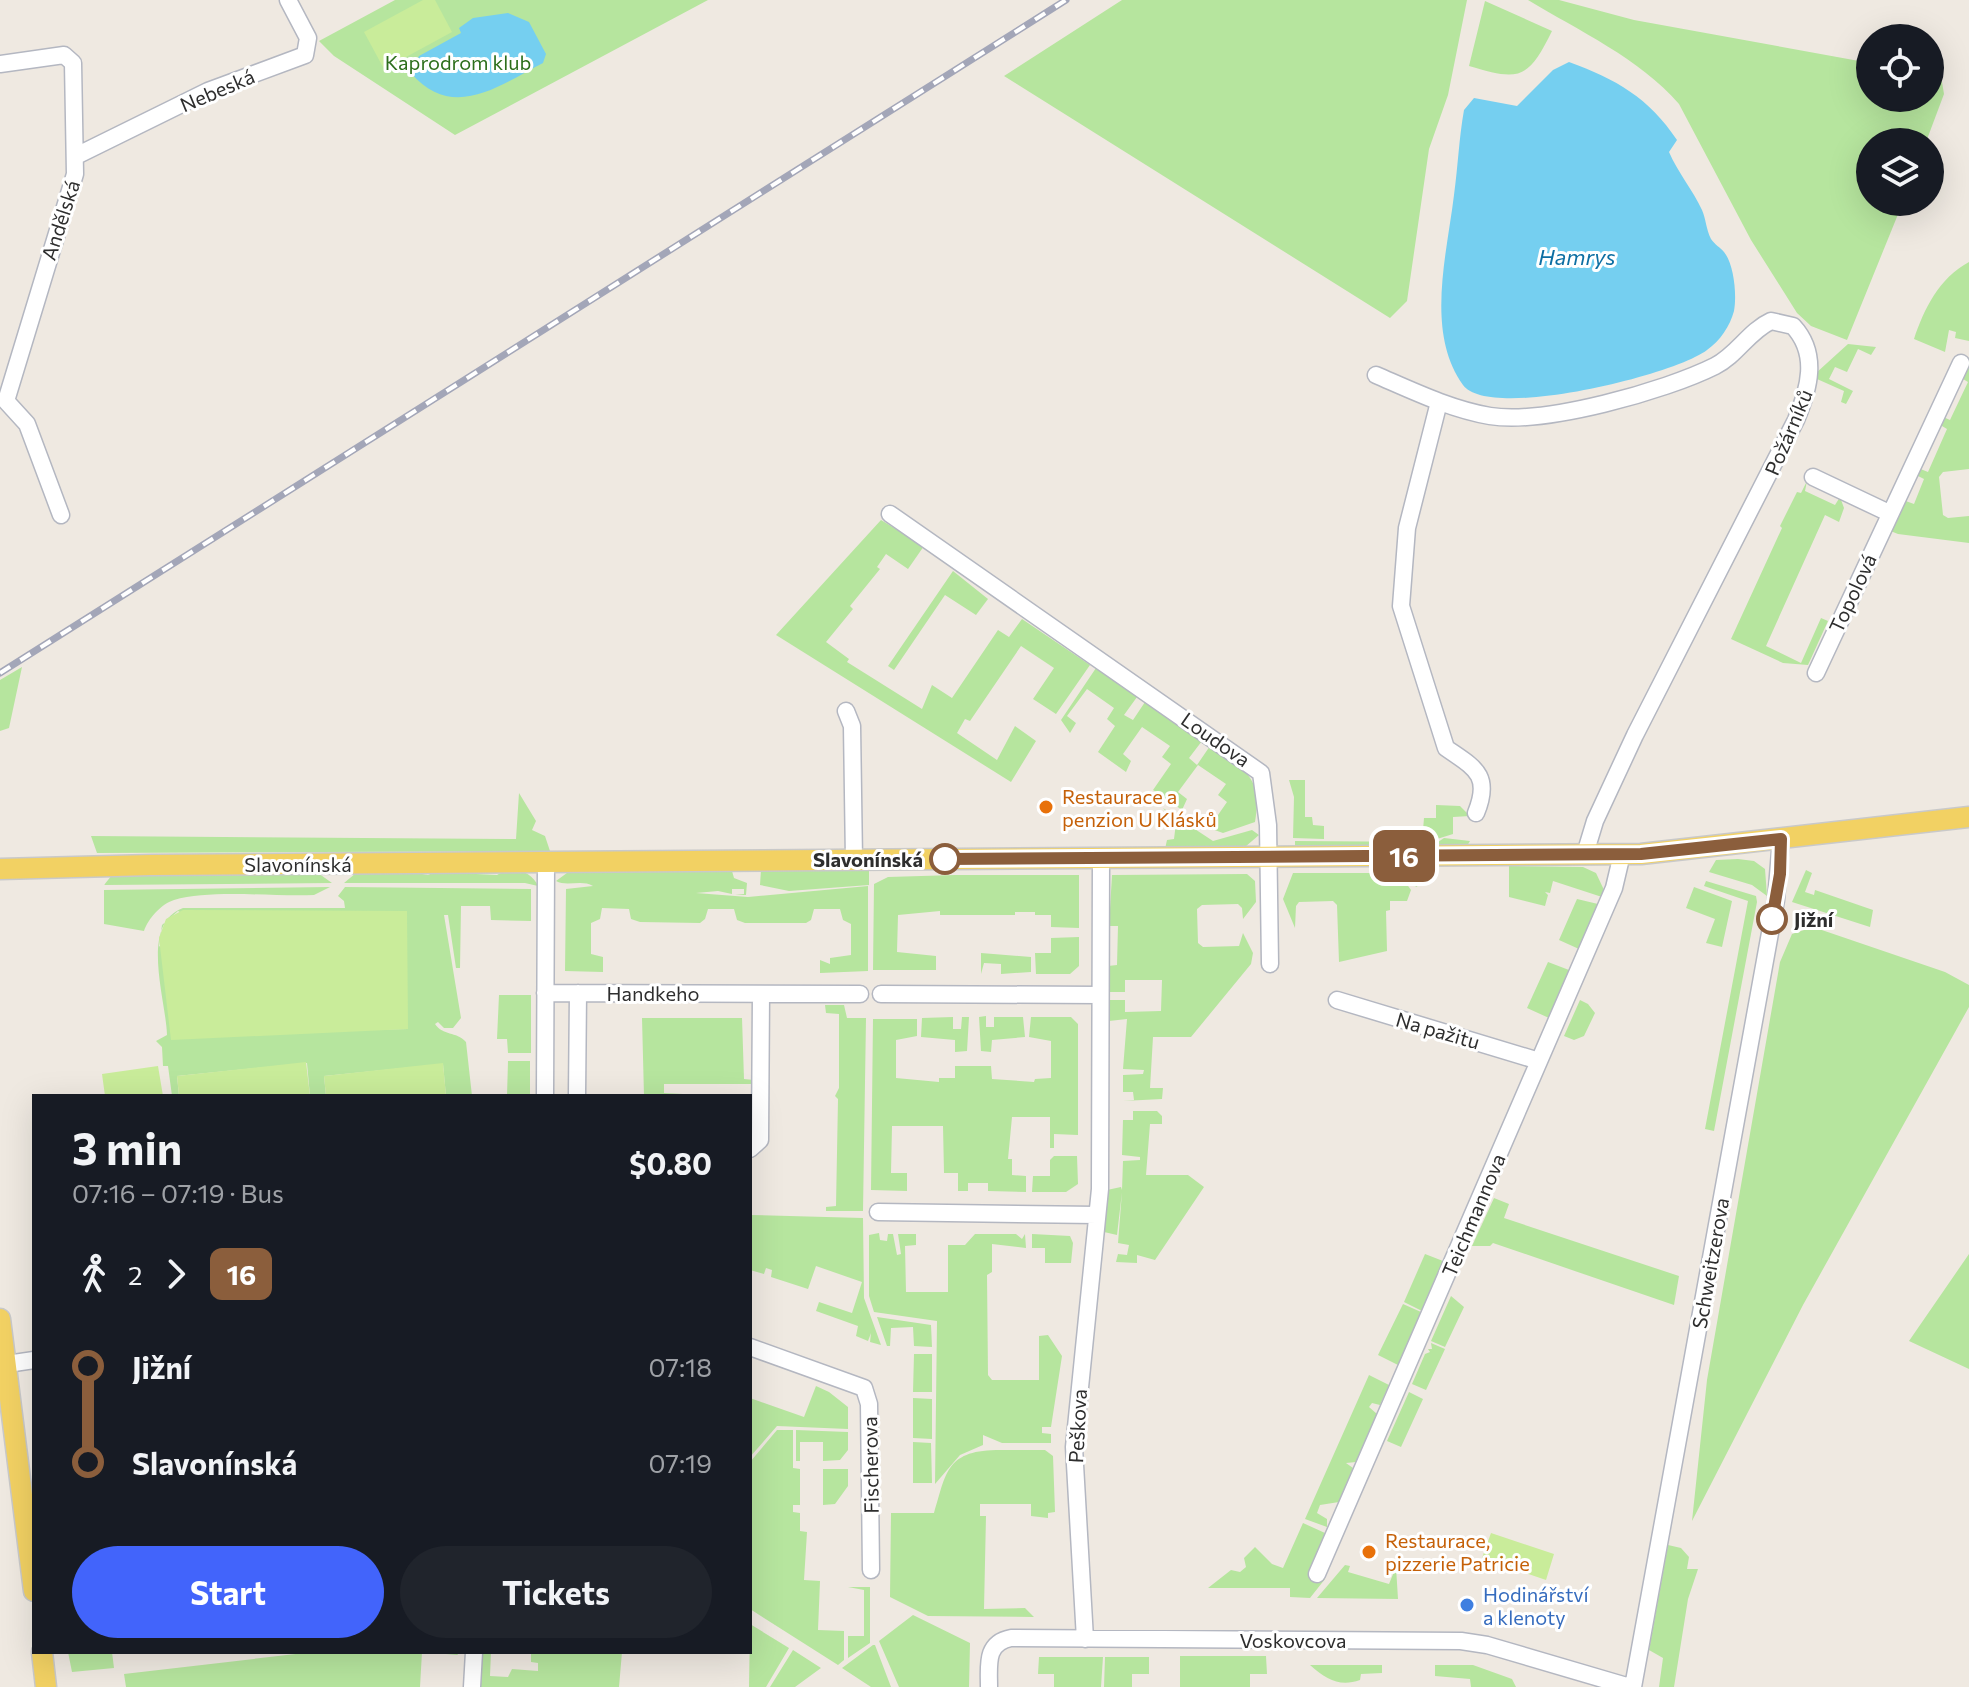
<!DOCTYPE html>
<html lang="en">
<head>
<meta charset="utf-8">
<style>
	body { margin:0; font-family:Commissioner,sans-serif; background:#20242c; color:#f1f3f6; height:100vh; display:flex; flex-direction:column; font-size:30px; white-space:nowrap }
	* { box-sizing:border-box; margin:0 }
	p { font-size:26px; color:#9ea1a6 }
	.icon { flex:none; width:44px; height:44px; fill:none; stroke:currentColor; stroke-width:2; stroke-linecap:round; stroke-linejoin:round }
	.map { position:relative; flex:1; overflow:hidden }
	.panel { position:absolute; left:32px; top:1094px; width:720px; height:560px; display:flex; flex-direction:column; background:#171b24; border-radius:0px; box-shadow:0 8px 32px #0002 }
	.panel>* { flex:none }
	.badge { padding:0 16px; border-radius:12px; font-size:28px; line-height:52px }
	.controls { position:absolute; left:1856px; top:24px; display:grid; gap:16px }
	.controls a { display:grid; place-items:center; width:88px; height:88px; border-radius:50%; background:#171b24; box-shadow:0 8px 32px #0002; font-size:40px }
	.map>.badge { position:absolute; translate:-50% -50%; box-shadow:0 0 0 4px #fff }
	.legs { display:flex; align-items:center; gap:12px; height:88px; padding:0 40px; font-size:26px }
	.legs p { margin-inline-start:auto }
	.summary { display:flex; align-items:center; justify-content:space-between; height:136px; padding:0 40px }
	h1 { font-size:44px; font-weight:700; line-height:60px }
	.button { display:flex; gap:16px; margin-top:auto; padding:16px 40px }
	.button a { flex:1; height:92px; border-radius:48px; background:#4264fb; color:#fff; font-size:32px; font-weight:700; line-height:92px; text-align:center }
	.button a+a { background:#20242c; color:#f1f3f6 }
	ul { padding:0 40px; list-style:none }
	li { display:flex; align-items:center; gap:28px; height:96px; font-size:30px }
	li i { display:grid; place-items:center; width:12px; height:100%; margin:0 10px; background:currentColor }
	li i::after { content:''; width:20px; height:20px; margin:-10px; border:6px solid; border-radius:50%; background:#171b24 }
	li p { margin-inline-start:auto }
	li:first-child i { background:linear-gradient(#0000 50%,currentColor 0) }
	li:last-child i { background:linear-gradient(currentColor 50%,#0000 0) }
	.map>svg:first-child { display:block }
</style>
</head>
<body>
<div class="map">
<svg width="1969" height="1687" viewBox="0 0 1969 1687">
	<rect width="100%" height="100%" fill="#efe9e1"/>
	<path fill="#b6e59e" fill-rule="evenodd" d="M395,0h313l-253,135 -121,-79 -15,-15z
		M1122,0h345l-19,95 -19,54 -22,152 -17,17 -386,-242z
		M1528,0h31l75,20 236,43v35h60v-24l11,2 3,18 -18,48h-56v60h33l-56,138 -36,-14 -14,-13 -46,-73 -72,-136c-40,-46 -100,-73 -151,-104z
		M1485,1l67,30c-24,49 -33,50 -83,35z
		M1969,262v79l-14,-3 1,-6 -7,-2 -4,22 -31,-13c10,-30 25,-61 55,-77z
		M1848,344l28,3 -5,8 -13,-6 -11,23 -12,-5 -6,12 24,12 -7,13 -5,-2 3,-11 -27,-12 -1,-6z
		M1969,368v101l-26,3 -4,5 4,38 5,3 21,-2v27l-71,-9 -10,-4 15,-30 11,4 10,-25 -10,-5 4,-6 10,4 19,-43 -10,-6 4,-7 9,4 18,-38 -10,-6z
		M1807,481l-2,10 30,14 5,-8 4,11 -5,14 -14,-7 -59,131 35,17 20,-45 7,3 -20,44 -25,-2 -52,-24 51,-111 -2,-2 17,-34 4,1z
		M881,520l43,26 -16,23 -22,-15 -9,13 3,2 -30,37 3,3 -27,33 23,17 -2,3 75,47 10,-24 20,13 46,-68 11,7 13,-18 68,46 -34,49 -23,-15 21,-31 -33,-22 -51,75 -5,-2 -8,14 40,27 18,-34 21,15 -25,41 -235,-147z
		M953,571l35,28 -12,16 -31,-20 -51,75 -6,-4z
		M22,667l-13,61 -9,3v-51z
		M1096,668l41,29 -13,18 9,5 12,-18 57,39 -13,17 8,7 13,-19c34,24 53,29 45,76l-32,11 -14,-5 18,-26 -9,-7 8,-11 -28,-19 -20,27 9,7 -5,11 -29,-20 18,-26 -9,-7 8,-11 -28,-19 -19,27 8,7 -5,11 -28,-20 17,-26 -8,-7 7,-11 -27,-19 -20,27 9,7 -6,10 -9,-13z
		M1289,780h16v37h7l1,8 11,1v13l-31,-1 1,-41z
		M519,793l17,28 -4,9 13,6 5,15 -453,2 -6,-17 425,3z
		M1436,805l24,1 10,10 -17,1v17l-16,5 -35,-1 -1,-8h22l1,-12h12z
		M1163,808l50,33 39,-11 7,5 -14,12 -80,2 2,-9 7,-1 2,-16z
		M1444,838l26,3 -3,5h-172v-5l143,1z
		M1738,859l16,2 11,8 2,27 -15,-11 -43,-13 7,-12z
		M1509,866l74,1 13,6 8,17 -2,7 -49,-16 -3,12 -5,-1 3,3 -3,11 -36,-9z
		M869,867v18l-80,6 -29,-6 1,-15z
		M571,870l161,1 2,7 13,5 -1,12h-11l9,-1v-5h-12v5l-14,-3 -22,2 52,4 120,-11v85l-48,2v-13l10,4v-6l21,-3v-31l-8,-4 -3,-11h-26l-3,11 -5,3h-61l-8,-3 -3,-11h-26l-3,10 -5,4 -60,-1 -9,-3 -2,-10 -27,-1 -2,11 -9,4v31l12,3v15l-38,-1 1,-82 27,-3c-11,-7 -26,1 -37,-5z
		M1806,870l6,3 -7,19 9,3 1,-5 58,20 -3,17 -78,-25z
		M405,871l23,4 7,-3 62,3c15,-9 34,-5 41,11l-13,-3h-181l12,-10z
		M318,873l14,10 -228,2 8,-10z
		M1293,873h128v11l-5,3 -5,-8 -5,4 5,7 -4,11h-17v9l-4,1 1,40 -48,11 -2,-57 -4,-4 -34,1 -3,4 -1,22 -12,-29z
		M1247,874l8,7 1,21 -13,17 -1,-11 -4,-4 -36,1 -5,4 1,34 5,4 36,-1 4,-13 10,20 -2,11 -60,73h-38l-3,51h13l-1,11 -39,2 11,-1 -1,-8h-10v-17l20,-1 1,-4 -21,-1 4,-50 -18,2 -1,-21h17v12l36,-1 1,-31h-37v12h-16l-1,-26 9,-1 1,-39h-9l3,-51z
		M955,875h124v53l-28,-1v-12h-16v-3h-20v3h-75v-4l-42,4 -1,37 39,4v14h-63l1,-86 14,-7z
		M1706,881l50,15 1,6 -43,229 -9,-2 43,-228 -44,-15z
		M330,887l-16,8c-41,2 -103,-6 -140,5 -13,4 -26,19 -30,31l-40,-7v-34z
		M345,887l186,2v32l-40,-1 -1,-14h-29l-1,62h-4l-8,-53h-4l17,103 -8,10h-9l-6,-6 -3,2c8,12 21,7 31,18l6,54h-26l-3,-32 -119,12 2,20h-16l-3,-33 -130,13 2,20h-7l-4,-30h-5l-1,-19 -6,-6 11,-6c-1,-36 -28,-111 16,-127h162l-1,-7 -6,-5zM178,911l230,118 -104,2 -145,-85 3,-21z
		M1694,887l38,14 -10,46 -16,-4 9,-24 -29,-11z
		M1577,899l21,5 -19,45 -20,-9z
		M1813,927l132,45 24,13v22l-166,298 -111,216 15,-141 73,-418 12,-28z
		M1079,937v29l-9,8h-34l-1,-21h16v-15z
		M981,953l50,4v15l-30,2v-10l-17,-1 -3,11z
		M1548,962l21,8 -20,48 -22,-10z
		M499,995h32v58h-23l-1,-14h-10z
		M1580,1000l8,4 7,9 -11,23 -10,4 -10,-4z
		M825,1005h19l3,13h19l-3,193h-37v-4l10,-1 2,-107 -3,-3 4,-8v-74l-13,-1z
		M986,1016v11h8v-10h29l2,20 -33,3 -1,12 -10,-1 -2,-34z
		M953,1017v12h8l1,-12h7l-2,34 -12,1v-12l-34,-3 1,-19z
		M1031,1017h40l7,7v111l-24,-1v14h-4v-31h-38l-4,42h4v16l14,1v16l-38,-1v-8h-20v8h-10v-18h-14l-1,-47h-51l-1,47h16v18l-36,-1 2,-171h44v17l-21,4v38l43,4v-4h16v-12h36l1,13 42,3 1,-3 16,-1v-37l-22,-4z
		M642,1018h100l2,61 10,1 -1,4h-89v9l57,3h-77z
		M508,1061h22v35h-23z
		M1133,1111h24l5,5v8h-12l-4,51h42l16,12 -49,73 -18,-5v8l-21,-1 2,-8 9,1 2,-10 -11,-2 4,-51 -5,43 -13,-3 3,-42 14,-3 1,3 1,-29 17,-1v-3l-18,-2 1,-35h10z
		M1054,1156h23l1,28 -12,8h-34l1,-16h17v-16z
		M1494,1198l15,6 -5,14 175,58 -5,29 -181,-62 -3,3h-18z
		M750,1215l113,3 1,80 17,47 -11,-3 1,-9 -3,8 -12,-5 2,-10 -42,-15 3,-9 33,11 10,-31 -46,-16 -8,23 -37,-12 1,-7 -6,-2 -2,6 -14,-4z
		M879,1233l1,7 7,1 1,-7h5l4,21 4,-1 -3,-20h18v11l-11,1 1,46h42v-47h17l10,-11h41l6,5 3,-5 1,14 -34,-4v28l-5,3 1,100 4,5h47v-44l9,-1 14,21 -11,71h-9v6l9,1v9h-49l-19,-8v10l-23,10 -25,29 2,-163 -63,-9 -5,-16v-61z
		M1032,1234l38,2 3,7 -2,20h-26v-15h-13z
		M1425,1254l18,7 -21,50 -18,-9z
		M1969,1254v115l-60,-28z
		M1451,1296l13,11 -19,40 -14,-6z
		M1403,1304l18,8 -23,53 -20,-10z
		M877,1317l54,8 1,22 -18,-1 -1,-19 -22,1 -1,18h-3z
		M1431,1343l14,6 -19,41 -14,-6 13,-30 5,-2 -2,-3h4z
		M914,1354h18v38h-19z
		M1369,1375l20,10 -9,20 -8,-2 -3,4 8,7 -21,48 -10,1 7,5 -14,34 -19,3 -3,8 10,6v8l-22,-8z
		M816,1386l13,6 19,15v22l-71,-3 -27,31v-59l54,19z
		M1409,1392l14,7 -22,48 -14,-6z
		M913,1398l19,1v40l-19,-1z
		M777,1430h16v38l7,1v36h-7v7l7,1v18l7,1 -3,48 16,1 -2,49 26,1v29l-6,5 -88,-56v-147z
		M796,1430l52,2v18l-8,10 -17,1v-19h-23v19h-4z
		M913,1442l18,1 1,40h-19z
		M996,1450h49l8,6 2,56 -7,1v5l-17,-2v-12h-51v12h6l-2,93 41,-1 9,9 -106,-1 -38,-19 1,-84h43c12,-38 11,-62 62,-63z
		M823,1469h25v17l-13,18 -12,1z
		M1303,1523l22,10 -13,34 13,12 -15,19 -20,-1v-9h-82l23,-18 9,2 6,-5 -2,-9 11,-11 17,17 11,4z
		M1668,1545l13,3 8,9 -2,12h11l-10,30 -14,88h-15l4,-29 -14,-8z
		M1345,1565l5,1 -2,6 41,12 7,-17 2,32 -81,-1z
		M848,1587h22v56l-22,15v-22h16v-46z
		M913,1615l57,28 -1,44h-70l-20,-46z
		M750,1624l39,24 -23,39h-17z
		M873,1645h2l16,42h-20l-29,-19z
		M793,1650l28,18 -26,19h-25z
		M68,1652h44l2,16 -42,4z
		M313,1652h143l2,3 -36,-3 -2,35h-294l-2,-13z
		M482,1652h9l-1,24 18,1 4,-8 26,2v-8l-7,-1v-10h91l-3,35h-139z
		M1180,1656h86l1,18h-17v13h-70z
		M1039,1657h64l-2,30h-47v-13h-16z
		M1105,1657h44v17h-17v13h-28z
		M1310,1665h72v8l-21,1 -1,6c-20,7 -33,0 -50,-15z
		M1435,1665h38l39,14 4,8h-45l-1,-8 -35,-3z"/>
	<path fill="#c9ec9a" d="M423,0h12l17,32 -68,37 -20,-37z
		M183,910l224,1 1,118 -237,11 -12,-102 7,-19z
		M306,1062l4,34h-131l-2,-20z
		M443,1063l3,33h-120l-2,-20z
		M158,1066l5,30h-58l-3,-22z
		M1491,1533l63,21 -8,26 -64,-22z"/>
	<path fill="#75cff0" d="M508,13l21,9 17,32 -3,9c-43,22 -90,59 -132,10l8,-17 42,-23 -2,-5 14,-10z
		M1569,62c47,17 80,36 108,78l-8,12c9,21 24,38 33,58 4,9 4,19 9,29 4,6 9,8 13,13 10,12 13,43 10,59 -4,15 -14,30 -27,39 -32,25 -218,71 -244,35 -38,-53 -16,-131 -9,-190 4,-29 5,-57 10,-85l10,-12 43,8 36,-36z"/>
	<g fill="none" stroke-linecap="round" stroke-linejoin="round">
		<g stroke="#b4b7c1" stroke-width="19">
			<path id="minor" d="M0,64l64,-9 9,8 2,111 -69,227 21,23 34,91
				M76,156l132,-65 97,-36 3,-17 -20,-38
				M1376,375c37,16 74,34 114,41 54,9 175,-25 225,-50 22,-11 34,-35 56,-45l22,5c26,28 16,63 3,94l-161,315 -40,86 -10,33
				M1439,402l-32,126 -6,78 45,142c27,19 46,26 30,65
				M1813,477l76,36
				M890,514l371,259 7,52 2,139
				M1816,673l145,-310
				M846,711l6,15 2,134
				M545,993l315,1
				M881,994l219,1
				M1337,1000l202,61
				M545,1096l1,-234
				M577,1096l1,-103
				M750,1149l10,-9 1,-146
				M878,1212l219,3
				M750,1347l114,41 5,16 2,166
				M7,1364l27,-4
				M1317,1574l297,-686 8,-34
				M1085,1639l-11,-192 26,-258 1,-331
				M472,1687l2,-35
				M989,1687c0,-22 -4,-44 22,-49l450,3 26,4 143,42
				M1633,1687l143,-787 5,-61"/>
		</g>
		<g stroke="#c9c9c9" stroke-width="23">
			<path id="major" d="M0,869l151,-4 1490,-11 328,-37
				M0,1319l34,272
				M42,1652l4,35"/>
		</g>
		<use href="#minor" stroke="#fff" stroke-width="16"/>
		<use href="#major" stroke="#f2d163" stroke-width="20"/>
		<g stroke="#a3a6b8" stroke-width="7">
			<path id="rail" d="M0,673l1066,-673"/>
		</g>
		<use href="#rail" stroke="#fff" stroke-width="4" stroke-dasharray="12" stroke-linecap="butt"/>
	</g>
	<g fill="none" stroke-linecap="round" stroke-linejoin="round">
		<g stroke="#fff" stroke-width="18">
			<path id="line-1" d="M945,859l696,-5 140,-15 -1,35 -8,45"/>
		</g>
		<use href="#line-1" stroke="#8b5e3c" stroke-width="12"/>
	</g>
	<g fill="#e8710a" stroke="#fff" stroke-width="3">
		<circle cx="1046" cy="807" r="8"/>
		<circle cx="1369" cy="1552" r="8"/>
	</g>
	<g fill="#fff" stroke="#8b5e3c" stroke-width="4">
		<circle cx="945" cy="859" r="14"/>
		<circle cx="1772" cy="919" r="14"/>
	</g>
	<circle fill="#3f7fe0" stroke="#fff" stroke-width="3" cx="1467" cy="1605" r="8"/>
	<g text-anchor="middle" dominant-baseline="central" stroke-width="6" stroke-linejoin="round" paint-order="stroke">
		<g font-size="20" fill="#2c6e1b" stroke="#fff">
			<text x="458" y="62">Kaprodrom klub</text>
		</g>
		<g font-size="20" fill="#2e2e2e" stroke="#fff">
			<text transform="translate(217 90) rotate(-23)">Nebeská</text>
			<text transform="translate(60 220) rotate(-72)">Andělská</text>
			<text transform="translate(1788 432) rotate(-67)">Požárníků</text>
			<text transform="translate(1852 593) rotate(-65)">Topolová</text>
			<text transform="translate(1216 739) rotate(35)">Loudova</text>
			<text x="298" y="864">Slavonínská</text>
			<text x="653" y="993">Handkeho</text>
			<text transform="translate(1438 1030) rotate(16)">Na pažitu</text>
			<text transform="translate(1473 1215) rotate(-67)">Teichmannova</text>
			<text transform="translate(1710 1263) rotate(-80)">Schweitzerova</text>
			<text transform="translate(1077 1426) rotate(-87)">Peškova</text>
			<text transform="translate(870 1465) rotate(-91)">Fischerova</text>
			<text x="1293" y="1640">Voskovcova</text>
		</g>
		<g font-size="20" fill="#c56008" stroke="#fff" text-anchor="start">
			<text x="1062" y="796">Restaurace a<tspan x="1062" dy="23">penzion U Klásků</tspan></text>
			<text x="1385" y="1540">Restaurace,<tspan x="1385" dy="23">pizzerie Patricie</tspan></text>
		</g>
		<g font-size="20" font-weight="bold" fill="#2e2e2e" stroke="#fff" text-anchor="end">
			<text x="923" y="859">Slavonínská</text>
			<text x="1794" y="919" text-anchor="start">Jižní</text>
		</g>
		<g font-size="20" fill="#366cbe" stroke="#fff" text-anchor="start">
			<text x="1483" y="1594">Hodinářství<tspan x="1483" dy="23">a klenoty</tspan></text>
		</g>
		<g font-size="22" font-style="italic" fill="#0d6fa3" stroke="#fff">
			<text x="1577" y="256">Hamrys</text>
		</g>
	</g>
</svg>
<div class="controls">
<a><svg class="icon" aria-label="locate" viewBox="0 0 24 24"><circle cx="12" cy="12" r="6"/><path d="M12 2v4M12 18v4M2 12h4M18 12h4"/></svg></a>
<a><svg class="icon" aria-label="layers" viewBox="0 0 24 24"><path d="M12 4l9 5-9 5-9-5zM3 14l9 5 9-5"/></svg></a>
</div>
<b class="badge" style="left:1404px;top:856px;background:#8b5e3c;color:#fff">16</b>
<section class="panel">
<div class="summary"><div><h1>3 min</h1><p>07:16 – 07:19 · Bus</p></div><b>$0.80</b></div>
<div class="legs"><svg class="icon" aria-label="walk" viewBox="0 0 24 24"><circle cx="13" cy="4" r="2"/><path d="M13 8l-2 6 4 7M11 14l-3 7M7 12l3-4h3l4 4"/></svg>2<svg class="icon" aria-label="forward" viewBox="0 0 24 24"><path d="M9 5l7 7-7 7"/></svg><b class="badge" style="background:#8b5e3c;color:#fff">16</b></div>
<ul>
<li><i style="color:#8b5e3c"></i><b>Jižní</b><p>07:18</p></li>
<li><i style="color:#8b5e3c"></i><b>Slavonínská</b><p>07:19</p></li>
</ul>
<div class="button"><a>Start</a><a>Tickets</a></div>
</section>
</div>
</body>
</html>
